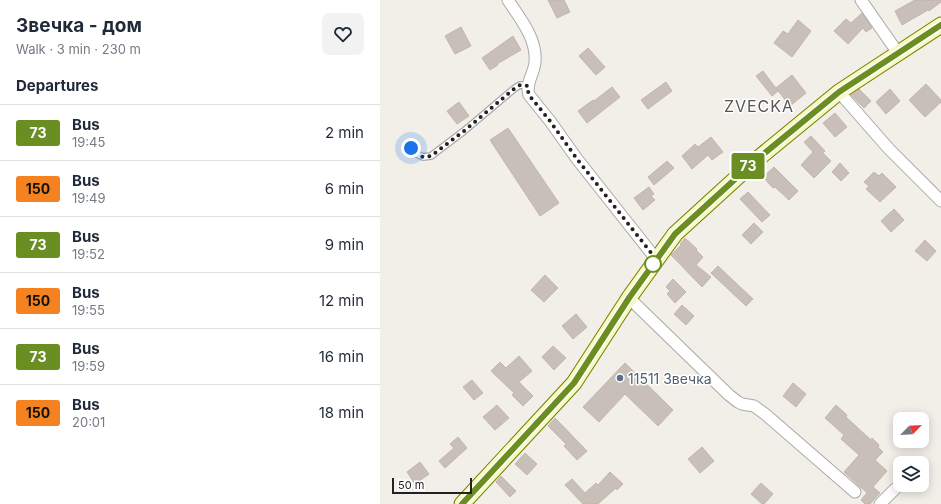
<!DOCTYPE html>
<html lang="en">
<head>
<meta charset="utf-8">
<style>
	body { margin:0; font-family:Inter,sans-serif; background:#f2f2f3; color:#1f2937; height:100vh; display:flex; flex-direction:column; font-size:15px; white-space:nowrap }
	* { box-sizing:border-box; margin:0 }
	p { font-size:13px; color:#747a83 }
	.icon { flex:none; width:22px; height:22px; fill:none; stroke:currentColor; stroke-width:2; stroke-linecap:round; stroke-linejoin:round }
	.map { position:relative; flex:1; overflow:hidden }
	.sheet { display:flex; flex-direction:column; background:#fff; width:380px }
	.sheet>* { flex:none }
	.badge { padding:0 8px; border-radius:3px; font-size:14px; line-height:26px }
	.needle { width:26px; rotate:65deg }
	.fabs { position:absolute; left:513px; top:412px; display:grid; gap:8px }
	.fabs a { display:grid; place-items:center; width:36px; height:36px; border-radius:8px; background:#fff; box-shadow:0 2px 10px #0003; font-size:20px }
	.scale { position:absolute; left:12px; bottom:10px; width:80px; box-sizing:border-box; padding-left:4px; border:2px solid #222; border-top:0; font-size:11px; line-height:14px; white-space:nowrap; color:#222; -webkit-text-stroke:3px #fff; paint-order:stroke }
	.you { position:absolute; width:20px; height:20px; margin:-10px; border:3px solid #fff; border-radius:50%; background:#1a73e8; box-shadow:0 0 0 6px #1a73e833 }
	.map>.badge { position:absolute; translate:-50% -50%; box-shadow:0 0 0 2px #fff }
	h2 { padding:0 16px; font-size:15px; line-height:36px }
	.round { display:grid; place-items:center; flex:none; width:42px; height:42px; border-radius:8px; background:#f2f2f3 }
	.overview { display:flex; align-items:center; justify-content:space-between; height:68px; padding:0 16px }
	h1 { font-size:19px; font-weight:700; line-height:30px }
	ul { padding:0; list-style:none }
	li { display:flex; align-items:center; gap:12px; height:56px; padding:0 16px; border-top:1px solid #e0e1e3 }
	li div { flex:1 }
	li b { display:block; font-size:15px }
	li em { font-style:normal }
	li .badge { min-width:44px; font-weight:700; text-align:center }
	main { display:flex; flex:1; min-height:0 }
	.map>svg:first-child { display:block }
</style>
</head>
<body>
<main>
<section class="sheet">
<div class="overview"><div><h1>Звечка - дом</h1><p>Walk · 3 min · 230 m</p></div><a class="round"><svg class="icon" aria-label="heart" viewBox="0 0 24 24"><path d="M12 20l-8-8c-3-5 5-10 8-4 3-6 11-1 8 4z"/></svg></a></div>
<h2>Departures</h2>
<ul>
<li><span class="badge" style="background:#6b8e23;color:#fff">73</span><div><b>Bus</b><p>19:45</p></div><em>2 min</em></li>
<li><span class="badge" style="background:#f58220;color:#111">150</span><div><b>Bus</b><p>19:49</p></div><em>6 min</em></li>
<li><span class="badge" style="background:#6b8e23;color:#fff">73</span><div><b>Bus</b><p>19:52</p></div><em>9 min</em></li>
<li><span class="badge" style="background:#f58220;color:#111">150</span><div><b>Bus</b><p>19:55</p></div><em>12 min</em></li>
<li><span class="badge" style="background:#6b8e23;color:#fff">73</span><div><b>Bus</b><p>19:59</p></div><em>16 min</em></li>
<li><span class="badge" style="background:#f58220;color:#111">150</span><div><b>Bus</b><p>20:01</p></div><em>18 min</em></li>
</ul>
</section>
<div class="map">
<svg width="561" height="504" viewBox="0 0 561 504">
	<rect width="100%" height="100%" fill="#f2efe9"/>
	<path fill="#c7bfb8" stroke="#c4b6ab" d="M168,0h16l6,12 -13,6z
		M535,0h26v2l-12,9 -1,-1 -26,15 -7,-14z
		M482,13l10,15 -6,4 -3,-4 -15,16 -14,-13 12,-12 5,4z
		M418,20l13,11 -19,26 -18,-14 9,-12 5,3z
		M81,27l10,19 -16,8 -10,-18z
		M133,36l8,14 -24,14 1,1 -8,5 -8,-12z
		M208,48l17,19 -9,8 -17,-19z
		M383,71l15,20 -6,5 -16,-20z
		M412,75l14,18 -16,13 -14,-18z
		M286,82l6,9 -24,18 -7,-9z
		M546,84l15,16v2l-16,15 -16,-17z
		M232,87l8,10 -33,26 -9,-12 15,-11 1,1z
		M479,89l12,12 -7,7 -13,-13z
		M510,89l10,12 -14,13 -10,-12z
		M79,102l10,14 -12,8 -10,-13z
		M455,113l12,14 -12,10 -12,-14z
		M128,128l51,75 -19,13 -50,-76z
		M431,136l14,15 -2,2 8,8 -17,17 -13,-13 12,-13 -9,-10z
		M331,137l12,15 -11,8 -4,-5 -16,14 -10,-13 13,-12 3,3z
		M287,161l7,7 -20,17 -6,-8z
		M460,163l9,10 -8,8 -9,-9z
		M394,167l24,24 -9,9 -14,-13 -2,1 -10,-11z
		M494,172l5,4 3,-3 14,14 -16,15 -14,-13 3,-3 -5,-4z
		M269,187l5,7 -3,2 4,4 -12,10 -9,-12z
		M368,192l22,23 -8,7 -22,-23z
		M514,209l10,11 -13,12 -10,-11z
		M374,223l9,9 -12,12 -9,-9z
		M305,238l12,11 -1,1 7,7 -7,8 15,12 -9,10 -31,-32 10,-10 -1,-1z
		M545,240l11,11 -9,10 -12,-10z
		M338,266l35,33 -7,7 -35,-33z
		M165,275l13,13 -14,14 -13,-12z
		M293,279l13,13 -11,11 -8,-9 3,-3 -4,-4z
		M302,305l12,11 -8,9 -12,-11z
		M196,314l11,13 -14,12 -11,-13z
		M173,346l13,12 -12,12 -12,-13z
		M139,356l13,15 -13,11 14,14 -10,10 -11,-11 2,-2 -23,-22 9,-9 6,6z
		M245,363l48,47 -15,16 -33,-32 -26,28 -16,-15z
		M92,380l11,13 -9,7 -11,-13z
		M413,383l13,11 -10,13 -13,-11z
		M117,405l12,13 -14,12 -12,-13z
		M456,405l11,10 -1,2 25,23 1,-2 7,7 -1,2 5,5 -8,8 12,11 -14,16 7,6 -10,11h-5l-4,-4 6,-7 -23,-21 15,-17 -18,-16 3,-4 -19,-17z
		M175,418l32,33 -10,9 -13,-14 2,-2 -18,-18z
		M78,437l9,11 -22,20 -6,-7 15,-13 -4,-4z
		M322,447l12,14 -14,12 -12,-14z
		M145,453l12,11 -10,11 -12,-11z
		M40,462l9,12 -14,10 -8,-12z
		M230,472l13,12 -6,6 -1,-2 -18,16h-15l-18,-19 7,-6 13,14 11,-10 2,2z
		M121,476l15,15 -6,6 -14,-15z
		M381,483l12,11 -9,10h-2l-11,-10z"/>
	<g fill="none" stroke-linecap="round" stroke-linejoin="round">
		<g stroke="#a9a9a9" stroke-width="8">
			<path id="lane" d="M31,148l6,6 6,3 8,-1 33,-25 51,-43 5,-3 8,1"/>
		</g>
		<g stroke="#a9a9a9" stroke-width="13">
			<path id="street" d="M128,0c12,19 29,38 27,62 -1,12 -10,22 -6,33l21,26 27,38 79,100
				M481,0l37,53
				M459,92l50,57 52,52
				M249,298l100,97 9,7 4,2 12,2 11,8 90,78
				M500,504l15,-15"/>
		</g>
		<g stroke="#707d05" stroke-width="17">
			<path id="secondary" d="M82,504l112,-121 55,-85 46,-64 80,-73 84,-69 102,-67"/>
		</g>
		<use href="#lane" stroke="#fff" stroke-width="5.5"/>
		<use href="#street" stroke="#fff" stroke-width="11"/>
		<use href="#secondary" stroke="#f7fabf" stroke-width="15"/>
	</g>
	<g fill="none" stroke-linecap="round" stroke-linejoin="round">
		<g stroke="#fff" stroke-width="9">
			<path id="line" d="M82,504l112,-121 55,-85 46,-64 80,-73 84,-69 102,-67"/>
		</g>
		<use href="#line" stroke="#6b8e23" stroke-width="6"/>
		<path stroke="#222" stroke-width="4" stroke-dasharray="0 7.2" d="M31,148l6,6 6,3 8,-1 33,-25 51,-43 5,-3 8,1v5l1,4 21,26 27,38 79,100 -3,5"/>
	</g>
	<circle fill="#fff" stroke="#6b8e23" stroke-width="2" cx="273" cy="264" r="8"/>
	<circle fill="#5c6f8a" stroke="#fff" stroke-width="1.5" cx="240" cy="378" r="4"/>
	<g text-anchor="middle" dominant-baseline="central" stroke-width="3" stroke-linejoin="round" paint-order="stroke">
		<g font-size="14" fill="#4e5e75" stroke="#fff" text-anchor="start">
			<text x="248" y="378">11511 Звечка</text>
		</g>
		<g font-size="16" letter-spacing="1" fill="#555" stroke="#fff">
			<text x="379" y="106">ZVECKA</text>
		</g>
	</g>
</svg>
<div class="fabs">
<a><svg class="needle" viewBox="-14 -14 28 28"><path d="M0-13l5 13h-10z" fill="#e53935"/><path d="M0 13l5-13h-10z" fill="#747a83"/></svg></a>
<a><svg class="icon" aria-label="layers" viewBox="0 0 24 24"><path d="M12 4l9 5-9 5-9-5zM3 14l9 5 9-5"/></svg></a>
</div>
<div class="scale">50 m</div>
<div class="you" style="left:31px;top:148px"></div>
<b class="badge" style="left:368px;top:166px;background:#6b8e23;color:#fff">73</b>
</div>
</main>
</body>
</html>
